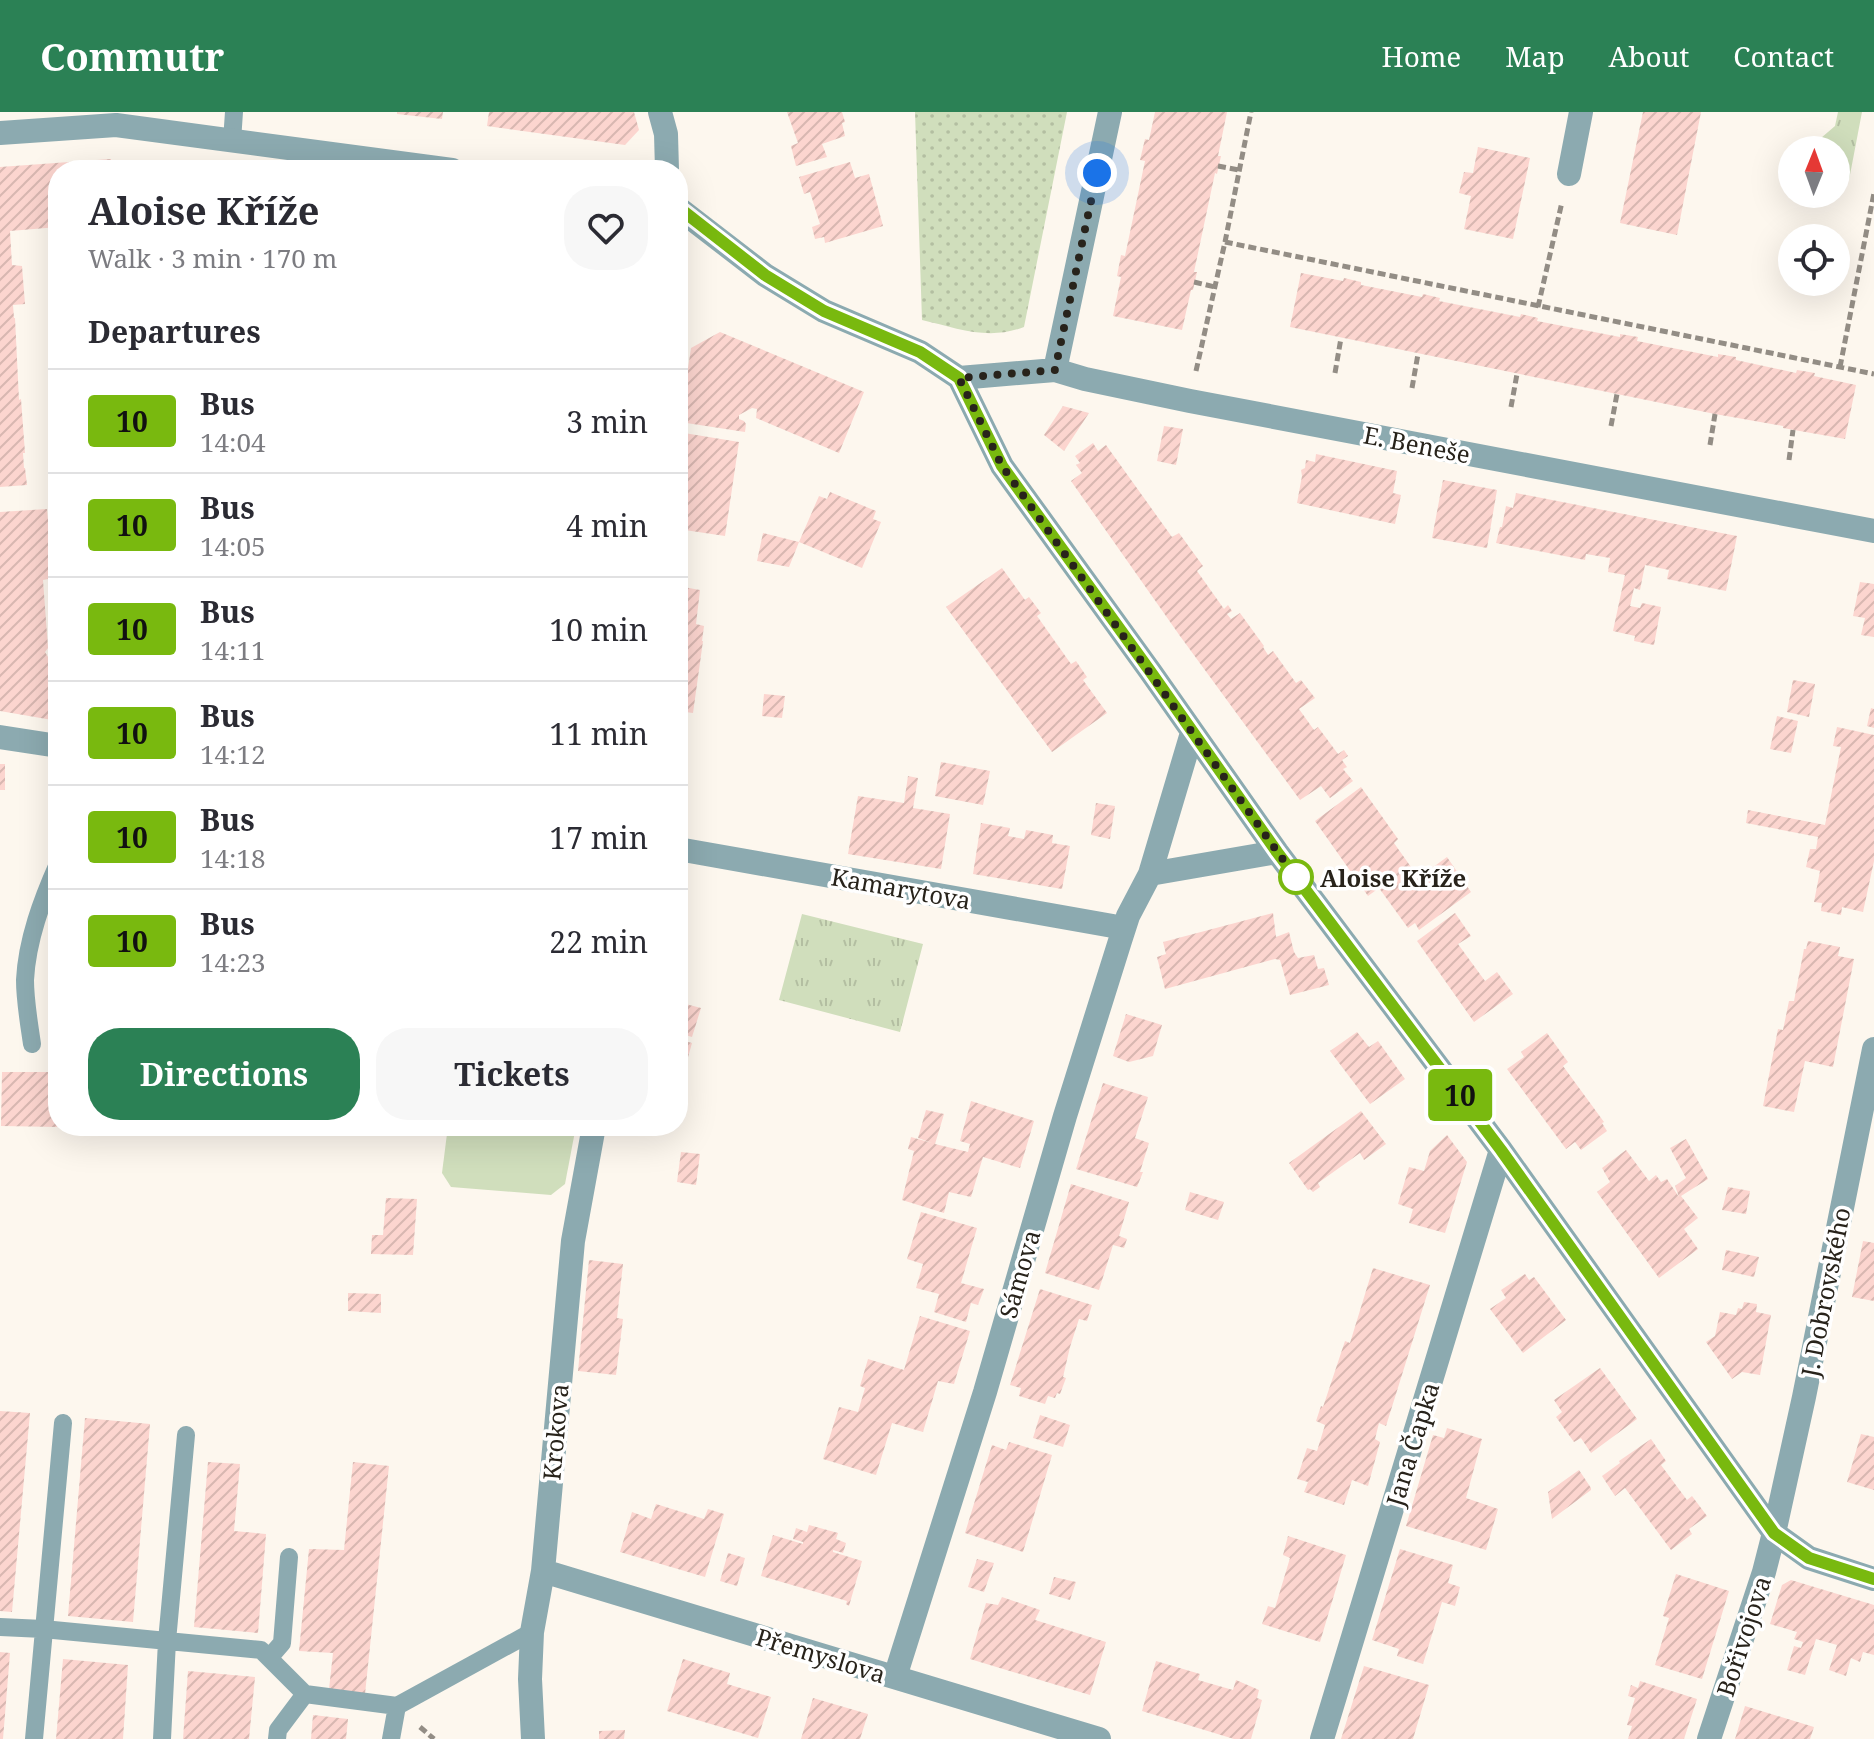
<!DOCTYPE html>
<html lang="en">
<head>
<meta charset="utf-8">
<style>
	body { margin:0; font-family:"Noto Serif",serif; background:#f7f7f7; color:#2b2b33; height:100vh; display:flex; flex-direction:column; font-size:30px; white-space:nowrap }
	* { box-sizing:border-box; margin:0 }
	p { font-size:26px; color:#7c7c81 }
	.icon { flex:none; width:44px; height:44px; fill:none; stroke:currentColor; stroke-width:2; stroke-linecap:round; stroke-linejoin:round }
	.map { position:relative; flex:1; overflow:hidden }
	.details { position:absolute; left:48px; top:48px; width:640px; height:976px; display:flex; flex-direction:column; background:#fff; border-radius:32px; box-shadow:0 8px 32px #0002 }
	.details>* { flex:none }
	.badge { padding:0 16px; border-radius:6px; font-size:28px; line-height:52px }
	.needle { width:52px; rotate:1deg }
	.tools { position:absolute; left:1778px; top:24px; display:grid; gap:16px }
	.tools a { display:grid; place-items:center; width:72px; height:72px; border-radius:50%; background:#fff; box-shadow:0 8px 32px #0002; font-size:40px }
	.you { position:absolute; width:40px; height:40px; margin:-20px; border:6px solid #fff; border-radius:50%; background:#1a73e8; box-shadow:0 0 0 12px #1a73e833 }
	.map>.badge { position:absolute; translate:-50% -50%; box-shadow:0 0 0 4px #fff }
	h2 { padding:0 40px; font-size:30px; line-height:72px }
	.round { display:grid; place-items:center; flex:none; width:84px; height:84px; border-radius:32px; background:#f7f7f7 }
	.summary { display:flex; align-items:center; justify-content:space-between; height:136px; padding:0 40px }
	h1 { font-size:38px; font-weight:700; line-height:60px }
	.button { display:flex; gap:16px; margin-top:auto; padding:16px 40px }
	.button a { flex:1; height:92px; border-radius:32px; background:#2b8155; color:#fff; font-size:32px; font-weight:700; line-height:92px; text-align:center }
	.button a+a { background:#f7f7f7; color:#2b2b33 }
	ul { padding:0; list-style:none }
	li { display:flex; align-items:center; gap:24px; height:104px; padding:0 40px; border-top:2px solid #e1e1e2 }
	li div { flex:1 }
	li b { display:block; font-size:30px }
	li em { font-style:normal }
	li .badge { min-width:88px; font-weight:700; text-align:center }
	header { display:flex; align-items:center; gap:48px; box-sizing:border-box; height:112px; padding:0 40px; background:#2b8155; color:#fff }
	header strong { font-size:38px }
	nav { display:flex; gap:44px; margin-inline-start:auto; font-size:28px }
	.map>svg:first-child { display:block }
</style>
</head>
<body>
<header>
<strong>Commutr</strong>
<nav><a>Home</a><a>Map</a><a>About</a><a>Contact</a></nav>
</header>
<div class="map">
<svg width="1874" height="1627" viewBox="0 0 1874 1627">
	<defs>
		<pattern id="park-tufts" width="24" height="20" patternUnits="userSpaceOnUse" patternTransform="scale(2)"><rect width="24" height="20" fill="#d0debc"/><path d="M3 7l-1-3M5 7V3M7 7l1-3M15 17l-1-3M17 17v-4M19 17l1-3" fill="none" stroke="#b3bea1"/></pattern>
		<pattern id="garden-dots" width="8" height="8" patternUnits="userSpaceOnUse" patternTransform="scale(2)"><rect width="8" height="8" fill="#d0debc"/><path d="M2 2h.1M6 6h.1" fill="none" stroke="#b3bea1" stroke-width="1.8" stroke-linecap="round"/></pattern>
		<pattern id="building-hatch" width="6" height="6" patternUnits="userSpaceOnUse" patternTransform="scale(2)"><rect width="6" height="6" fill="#fcd5cf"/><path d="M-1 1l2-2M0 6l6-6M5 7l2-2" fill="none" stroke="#d8b7b1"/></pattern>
	</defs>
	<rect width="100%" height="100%" fill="#fdf7ee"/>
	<path fill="#d0debc" d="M448,1014h128l-11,58 -14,11 -100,-8 -9,-14z"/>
	<path fill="url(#park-tufts)" d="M1838,0h24l-13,68 -13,-3v-27h-24l9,-12 14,-12z
		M802,802l121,30 -23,88 -121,-32z"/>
	<path fill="url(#garden-dots)" d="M915,0h152l-43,215c-36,14 -67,1 -102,-7z"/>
	<path fill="url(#building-hatch)" d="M397,0h46l-1,7 -45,-5z
		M489,0h145l5,18 -14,15 -138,-19z
		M787,0h55l3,10 -3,1 3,13 -23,8 5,13 -31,9 -5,-20 7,-3z
		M1155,0h72l-9,44h3l-4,18 -2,-1 -21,99h3l-4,18h-2l-9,40 -69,-14 8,-39 -4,-1 4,-21 4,1 20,-95 -5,-1 5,-21 4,1z
		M1643,0h58l-24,123 -57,-12z
		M1478,35l52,11 -17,81 -49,-10 7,-33 -12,-3 5,-21 9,1z
		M111,47v11h-53v57l-48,4 2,34 10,1 3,38 -12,1 1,13h1l4,82 2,-1 4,54h-2l1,15h1l2,17 -27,2v-320z
		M133,49l47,7v2h-49z
		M850,50l5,16 14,-4 14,52 -58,17 -1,-6 -9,2 -3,-12 8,-3 -10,-32 -6,2 -5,-17z
		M1301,161l42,8 1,-3 17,4v3l61,12 1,-3 17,4 -1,3 81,16 1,-3 17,4 -1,3 83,16v-3l18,3 -1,4 81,16v-3l18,3v3l60,13 1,-3 18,3 -1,3 42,9 -11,54 -62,-11v-2l-68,-12 -425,-87z
		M720,220l144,60 -25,61 -83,-35 1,-9 -5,-1 -13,7v4l5,2 2,3 -1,8 -65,-10 11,-74z
		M1063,294l26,7 -25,38 -20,-16z
		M1164,314l19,3 -7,36 -19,-4z
		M678,320l61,10 -14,94 -47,-7z
		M1093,331l5,8 8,-6 66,92 7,-4 24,33 -6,5 27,38 4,-4 4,6 -5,3 4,5 9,-6 24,33 -1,1 5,8 5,-4 23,32 5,-3 14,18 -16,11 15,21 4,-3 20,27 6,-4 4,6 -6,4 5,7 -4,2 10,12 -23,17 -9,-12 -21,14 -120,-164 -109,-155 11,-8 -6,-8 4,-2 -5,-7z
		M1316,342l81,17 -4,22 8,2 -6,29 -98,-21 5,-27 -1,-6 4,-2 1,-8 9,2z
		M1443,368l54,10 -10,58 -55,-10z
		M830,380l46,19 -3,8 8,3 -19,46 -63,-26 20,-46 8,3z
		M1516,381l221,43 -11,55 -59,-12 2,-9 -24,-5 -5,25 -6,-2 -4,18 10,2 2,-5 19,4 -7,38 -20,-4 1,-5 -22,-5 12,-56 -17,-3 2,-14 -24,-4 -1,6 -89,-17 4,-16h2l4,-21 7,2z
		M47,397l6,69 -10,2 5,68 -3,4 3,5h10v64l-58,-10v-199z
		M763,421l36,9 -10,25 -32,-6z
		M1002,456l23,32 4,-3 12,16 -4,3 34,48 5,-3 11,16 -4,3 24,33 -55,39 -106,-145z
		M1860,470l14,2v53l-13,-2 4,-17 -12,-2z
		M678,474l22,4 -4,34 8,2 -2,15h1l-10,72 -15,-2z
		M1793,568l22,4 -6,33 -22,-5z
		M764,582l21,2 -3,22 -20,-2z
		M1871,596l3,1v19l-7,-2z
		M1777,604l21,5 -7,32 -21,-4z
		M1837,615l37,8v126l-11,51 -21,-5 -1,8 -20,-4 1,-8 -8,-1 6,-31 -14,-4 4,-18h6l2,-12 -72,-14 2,-13 77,15 16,-78 -8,-1z
		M941,650l49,9 -7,34 -48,-9z
		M0,652h5v26h-5z
		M908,664l10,2 -5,30 37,6 -9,55 -93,-15 10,-58 46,7z
		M1361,675l37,52 -4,4 17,24 -4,4 7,10 33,-24 24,35 -52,38 -4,-7 -7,5 -29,-40 -11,8 -53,-75z
		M1096,691l19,3 -5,33 -19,-4z
		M981,711l29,5 -2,8 16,3 2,-9 27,5 -1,8 18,3 -8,43 -89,-15z
		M1273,801l3,24 13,-5 5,20 4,6 16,-3 4,14 6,-1 5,17 -39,10 -10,-35 -5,-1 -110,30 -8,-32 9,-3 -3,-12z
		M1455,801l16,23 -13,8 27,37 12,-9 16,22 -39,28 -57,-81z
		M1808,829l32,6 -2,9 16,3 -21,108 -28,-6 -11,51 -31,-6 15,-77 5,1 6,-29h5l10,-52h2z
		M678,890l23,6 -9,29 -14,-4z
		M1126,902l36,11 -9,31 -24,6 -16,-6z
		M1357,920l12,15 9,-6 27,38 -35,25 -40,-53z
		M1547,921l21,29 -5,4 41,56 -2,1 5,8 -26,19 -6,-8 -9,7 -59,-80 17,-12 -3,-5z
		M678,927l14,4 -13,46h-1z
		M2,960h56v55l-57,-1z
		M1103,971l45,14 -13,41 14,5 -9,29h3l-6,15 -61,-18z
		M971,989l63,20 -14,47 -37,-11 -12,40 -22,-5 -5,21 -42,-13 12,-49 -6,-2 3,-12 21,6 -14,-5 8,-28 18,4 -9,30 33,8 2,-8 -10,-3z
		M1361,999l25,33 -22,16 -4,-7 -42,30 2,4 -7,5 -3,-3 -2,1 -19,-27z
		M1447,1023l20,27 -22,71 -36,-10 4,-14 -15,-5 11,-37 15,4 6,-20z
		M1686,1027l22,40 -27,17 17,22 -14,11 14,20 -39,29 -62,-86 13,-10 -8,-14 24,-18 23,31 7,-6 5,7 6,-3 12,18 -4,-11 11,-8 -16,-30z
		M681,1040l19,2 -4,31 -19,-3z
		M1071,1072l58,18 -10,34 8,3 -3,9 -11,-3 -14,45 -54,-17z
		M1728,1075l22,4 -4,23 -24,-4z
		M1190,1080l34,10 -6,18 -33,-10z
		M386,1086l31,1 -4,56 -42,-1 1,-19h11z
		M921,1100l56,16 -16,55 23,6 -6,16 -7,-2 -5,19 -32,-10 5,-18 -23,-6 7,-24 -16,-5z
		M1863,1129l11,2v58l-22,-4z
		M1726,1138l33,7 -5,20 -32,-7z
		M589,1148l34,4 -6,54 6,1 -7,56 -38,-4z
		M1373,1156l57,17 -44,141 -7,-3 -4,16 5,3 -12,44 -16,-6 -8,25 -40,-13 4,-10 -11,-3 10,-31 10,3 8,-26 -9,-4 5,-15 2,1 22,-66 5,2z
		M1525,1162l4,6 5,-3 32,43 -43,33 -33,-44 16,-11 -5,-8z
		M1040,1177l52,16 -5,16 -8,-2 -9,28 -7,30 3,1 -6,16 -3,-1 -2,5 -7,-2 -3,8 -26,-8 2,-8 -11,-3z
		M348,1181l33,1v19l-33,-2z
		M1744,1190l13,2 -1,8 15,3 -11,60 -18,-3 -10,7 -26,-37 9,-6 5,-24 16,3 2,-7 4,1z
		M920,1204l50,15 -16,53 -16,-3 -15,51 -31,-9 -16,52 -53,-16 16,-52 19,5 7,-24 -5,-2 8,-27 36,11z
		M1600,1256l37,51 -46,34 -10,-15 -7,4 -18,-25 6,-5 -8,-12z
		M0,1299l30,2 -18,199 -12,-1z
		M1040,1303l30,10 -7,22 -30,-9z
		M85,1306l65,6 -17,198 -65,-6z
		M1447,1316l35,11 -16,59 32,11 -12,41 -80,-24 27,-91 11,3z
		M1861,1322l13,3v53l-27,-8z
		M1651,1327l15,22 -5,4 26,35 5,-4 15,20 -18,13 3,5 -21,16 -46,-62 -10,8 -13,-20 18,-13 -1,-2z
		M1009,1330l43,13 -29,97 -58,-19 27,-88 14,5z
		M208,1350l32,2 -6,67 32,3 -8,99 -64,-6z
		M353,1350l36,4 -24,228 -36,-5 4,-36 -34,-2 10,-102 35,1z
		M1579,1358l12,18v2l-39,29 -4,-27z
		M656,1392l48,15 4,-10 16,5 -19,63 -85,-25 12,-40 19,7z
		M809,1413l29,8 -2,6 10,4 -3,10 -10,-3v2l29,9 -13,45 -3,-2 1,-3 -86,-25 12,-41 30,9v-2l-10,-3 3,-11 11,4z
		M1288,1424l58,19 -26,87 -58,-18 6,-18 7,2 15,-50 -7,-3z
		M1400,1437l53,16 -5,18 12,4 -5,19 -13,-4 -19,62 -26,-8 2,-7 -27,-9z
		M728,1441l17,5 -8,28 -17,-5z
		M977,1447l17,4 -10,29 -16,-5z
		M1676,1462l53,17 -27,88 -47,-14 14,-47 -6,-2z
		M1054,1465l22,5 -6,18 -21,-6z
		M1791,1468l83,25v50l-11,-3 -3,10 -9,-4 -5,18 -17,-6 8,-25 -21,-6 -11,36 -18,-5 7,-24 7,2 2,-6 -9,-3 3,-7 -27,-8 12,-39z
		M1002,1485l38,13 -5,10 71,22 -16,53 -120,-36 16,-56 12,2z
		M0,1540l10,1 -7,86h-3z
		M63,1547l65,6 -5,74h-67z
		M683,1547l47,14 -3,11 44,13 -13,41 -91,-27z
		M1156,1549l44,13 -2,6 35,10 3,-10 23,10 -2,8 5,2 -11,39h-17l-92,-28z
		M1364,1554l65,19 -16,54h-72z
		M188,1559l67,6 -6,62h-66z
		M1640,1569l57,18 -13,40h-56l4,-13 -5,-1 8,-27 -7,-2 3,-11 7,3z
		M813,1586l55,16 -8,25h-59z
		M1745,1594l69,21 -4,12h-75z
		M313,1603l35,4 -2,20h-35z
		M625,1618l-1,9h-25v-8z"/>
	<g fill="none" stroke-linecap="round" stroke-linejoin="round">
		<path stroke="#938d85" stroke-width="5" stroke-dasharray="8 4" stroke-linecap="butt" d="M1218,54l21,4
			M1225,130l26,-130
			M1194,170l21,5
			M1538,195l24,-105
			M1840,255l34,-174
			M1196,259l29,-129 649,132
			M1335,261l6,-35
			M1412,276l6,-34
			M1511,295l6,-33
			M1611,314l6,-32
			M1710,333l5,-31
			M1789,348l4,-30
			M420,1615l14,12"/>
		<path stroke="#8caab0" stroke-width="18" d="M232,29l2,-29
			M32,932c-3,-21 -7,-43 -7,-64 2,-40 17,-80 33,-116
			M0,1515l43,2 218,21 44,44 92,12 135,-74
			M269,1546l13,-15 7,-86
			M34,1627l29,-316
			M162,1627l5,-98 19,-206
			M277,1627l1,-9 27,-36
			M391,1627l6,-33"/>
		<path stroke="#8caab0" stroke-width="24" d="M660,0l6,22 1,36
			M0,21l116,-8 336,45
			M1569,62l12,-62
			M678,96l87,67 59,36 96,41 39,26
			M1055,258l55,-258
			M959,266l43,88 148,205 127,181 224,298 273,383 35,25 65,21
			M959,266l96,-8 30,9 105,22 684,130
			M0,625l58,9
			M678,737l446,79
			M1150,762l127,-22
			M543,1459l556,168
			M895,1565l90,-285 80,-276 55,-175 8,-25 22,-42 42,-141
			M533,1627l-3,-60 2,-47 11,-61 30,-330 21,-115
			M1322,1627l179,-589
			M1709,1627l55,-167 10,-39 30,-136 70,-348"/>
	</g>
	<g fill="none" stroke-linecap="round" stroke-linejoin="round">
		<g stroke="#fff" stroke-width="18">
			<path id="line" d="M678,95l87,68 59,36 96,41 39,26 43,88 148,205 127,181 224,298 273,383 35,25 65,21"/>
		</g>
		<use href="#line" stroke="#79b90f" stroke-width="12"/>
		<path stroke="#28231b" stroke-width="8" stroke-dasharray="0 14.4" d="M1097,61l-42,197 -96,8 43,88 297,416 -3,-5"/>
	</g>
	<circle fill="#fff" stroke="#79b90f" stroke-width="4" cx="1296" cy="765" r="16"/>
	<g text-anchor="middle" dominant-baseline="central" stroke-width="7" stroke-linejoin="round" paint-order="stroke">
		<g font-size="24" fill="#28231b" stroke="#fff">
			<text transform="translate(1417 332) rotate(11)">E. Beneše</text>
			<text transform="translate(901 776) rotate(10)">Kamarytova</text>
			<text transform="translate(1019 1162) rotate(-74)">Sámova</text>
			<text transform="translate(1825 1180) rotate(-79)">J. Dobrovského</text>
			<text transform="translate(555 1320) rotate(-85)">Krokova</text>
			<text transform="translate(1412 1332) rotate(-73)">Jana Čapka</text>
			<text transform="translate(1743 1524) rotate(-72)">Bořivojova</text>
			<text transform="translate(821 1543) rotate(17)">Přemyslova</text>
		</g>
		<g font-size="24" font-weight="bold" fill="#28231b" stroke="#fff" text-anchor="start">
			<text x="1320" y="765">Aloise Kříže</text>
		</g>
	</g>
</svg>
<div class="tools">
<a><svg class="needle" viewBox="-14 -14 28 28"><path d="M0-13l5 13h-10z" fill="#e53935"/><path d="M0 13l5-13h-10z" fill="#7c7c81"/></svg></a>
<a><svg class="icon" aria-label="locate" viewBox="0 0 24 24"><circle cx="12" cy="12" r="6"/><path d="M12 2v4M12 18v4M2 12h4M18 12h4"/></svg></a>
</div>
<div class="you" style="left:1097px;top:61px"></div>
<b class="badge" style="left:1460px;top:983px;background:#79b90f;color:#111">10</b>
<section class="details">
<div class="summary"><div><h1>Aloise Kříže</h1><p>Walk · 3 min · 170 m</p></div><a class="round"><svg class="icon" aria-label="heart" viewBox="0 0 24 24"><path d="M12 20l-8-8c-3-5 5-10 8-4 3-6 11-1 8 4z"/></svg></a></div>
<h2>Departures</h2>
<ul>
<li><span class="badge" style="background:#79b90f;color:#111">10</span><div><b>Bus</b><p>14:04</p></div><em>3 min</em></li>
<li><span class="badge" style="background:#79b90f;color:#111">10</span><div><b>Bus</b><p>14:05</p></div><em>4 min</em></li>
<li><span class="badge" style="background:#79b90f;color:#111">10</span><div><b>Bus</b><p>14:11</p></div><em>10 min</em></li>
<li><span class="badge" style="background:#79b90f;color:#111">10</span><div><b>Bus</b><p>14:12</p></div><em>11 min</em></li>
<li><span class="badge" style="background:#79b90f;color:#111">10</span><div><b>Bus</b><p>14:18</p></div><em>17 min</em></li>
<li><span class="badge" style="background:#79b90f;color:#111">10</span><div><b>Bus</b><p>14:23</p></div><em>22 min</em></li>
</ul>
<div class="button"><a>Directions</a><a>Tickets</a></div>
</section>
</div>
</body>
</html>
